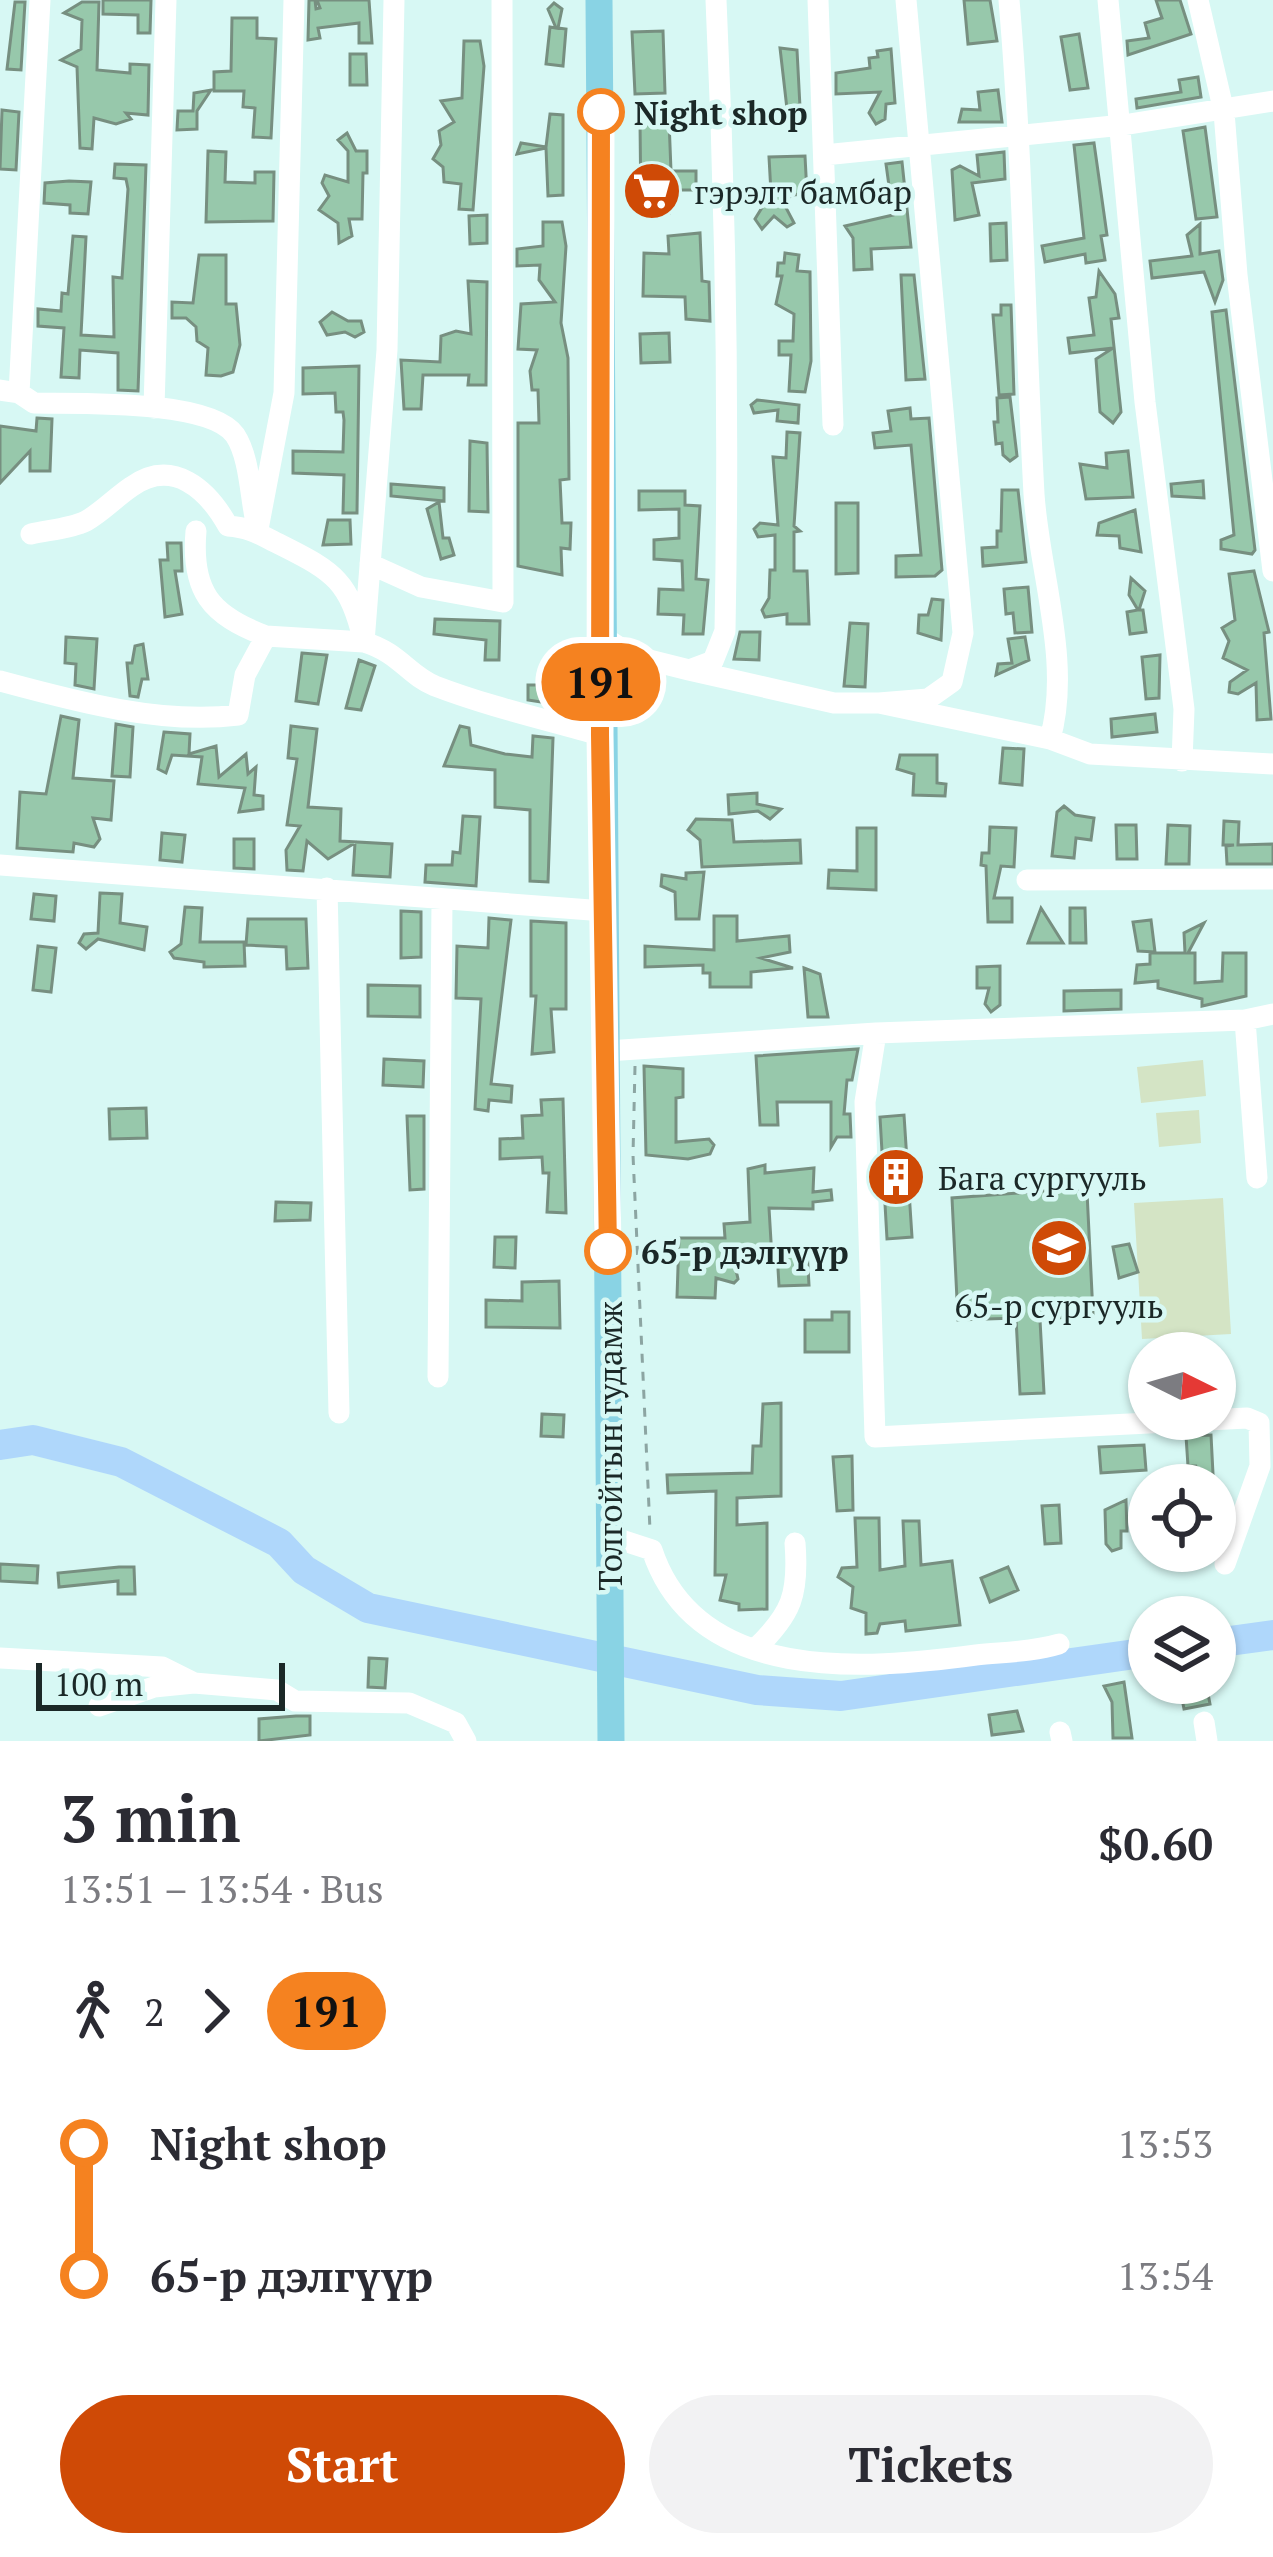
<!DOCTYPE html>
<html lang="en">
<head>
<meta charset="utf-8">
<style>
	body { margin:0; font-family:"PT Serif",serif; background:#f2f2f3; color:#2b2b33; height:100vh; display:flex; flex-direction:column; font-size:45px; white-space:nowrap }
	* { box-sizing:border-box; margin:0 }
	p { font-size:39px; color:#7c7c81 }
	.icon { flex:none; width:66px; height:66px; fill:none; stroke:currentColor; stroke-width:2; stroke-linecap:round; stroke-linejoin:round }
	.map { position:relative; height:1741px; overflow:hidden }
	.drawer { display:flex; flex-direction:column; background:#fff; flex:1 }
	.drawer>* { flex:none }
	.badge { padding:0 24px; border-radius:39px; font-size:42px; line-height:78px }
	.needle { width:78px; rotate:95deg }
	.fabs { position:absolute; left:1128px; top:1332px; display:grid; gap:24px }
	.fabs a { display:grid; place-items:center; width:108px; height:108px; border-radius:50%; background:#fff; box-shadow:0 3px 9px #0004; font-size:60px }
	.scale { position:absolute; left:36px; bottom:30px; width:249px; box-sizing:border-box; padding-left:12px; border:6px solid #1b2827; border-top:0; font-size:33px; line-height:42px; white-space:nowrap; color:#1b2827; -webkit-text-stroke:9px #d7f8f4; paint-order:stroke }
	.map>.badge { position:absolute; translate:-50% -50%; box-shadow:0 0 0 6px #fff }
	.legs { display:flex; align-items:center; gap:18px; height:132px; padding:0 60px; font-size:39px }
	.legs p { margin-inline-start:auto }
	.head { display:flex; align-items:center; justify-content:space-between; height:204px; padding:0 60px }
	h1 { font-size:66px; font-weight:700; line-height:90px }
	.button { display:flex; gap:24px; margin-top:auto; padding:24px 60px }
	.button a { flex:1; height:138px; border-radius:72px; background:#cf4a06; color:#fff; font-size:48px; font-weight:700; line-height:138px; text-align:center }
	.button a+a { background:#f2f2f3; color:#2b2b33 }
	ul { padding:0 60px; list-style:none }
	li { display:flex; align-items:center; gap:42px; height:132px; font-size:45px }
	li i { display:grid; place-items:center; width:18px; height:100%; margin:0 15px; background:currentColor }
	li i::after { content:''; width:30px; height:30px; margin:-15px; border:9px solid; border-radius:50%; background:#fff }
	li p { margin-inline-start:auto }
	li:first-child i { background:linear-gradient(#0000 50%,currentColor 0) }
	li:last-child i { background:linear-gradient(currentColor 50%,#0000 0) }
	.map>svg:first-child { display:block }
</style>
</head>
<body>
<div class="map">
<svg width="1273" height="1741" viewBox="0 0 1273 1741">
	<rect width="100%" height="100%" fill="#d7f8f4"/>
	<path fill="#d4e4c5" d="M1203,1060l3,36 -65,7 -4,-36z
		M1199,1110l2,33 -42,4 -3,-34z
		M1223,1198l8,136 -89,5 -8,-136z"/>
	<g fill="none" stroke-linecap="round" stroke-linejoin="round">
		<path stroke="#afd7fb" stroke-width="30" d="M0,1445l33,-5 88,22 158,81 25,27 64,38 389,82 84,6 308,-44
			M1215,1643l58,-8"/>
	</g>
	<path fill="#97c8ab" stroke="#778f80" stroke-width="3" d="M103,0h48l-1,33h-12v-18l-35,-1z
		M309,0h6l1,9 4,-1 -3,-8h52l3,43h-13v-20l-41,5 2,10 -12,2z
		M964,0h26l7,41 -29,3z
		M1156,0h24l11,34 -63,21 -1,-14 22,-3 -4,-15 17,-5z
		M15,2h10l-4,68 -14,-1z
		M82,2h17l-2,68 33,3v-9l19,1 -1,50 -22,-2 5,6 -15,5 -22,-6 -2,31 -12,-1 -3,-81 -16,-7 20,-11 1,-29 -18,-7z
		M554,3l8,6 -4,19 8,1 -3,37 -17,-2 4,-37 6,1 -8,-19z
		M232,18h25v20l19,1 -5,99 -18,-1 2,-29 -12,-1 1,-16h-30v-19l17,-1z
		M663,31l2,62 -30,1 -3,-62z
		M1079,34l9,54 -18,2 -9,-53z
		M464,41h16l4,25 -11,144 -14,-1 2,-25 -17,-2 -1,-15 -10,-8 8,-14 -2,-14 15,-9 -13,-21 21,-3z
		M780,48l17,2 3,57 -13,2z
		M891,49l4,54 -9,1 -1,15 -9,5 -7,-11 11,-21 -44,2v-21l34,-5 -1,-10 9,-1 -1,-6z
		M350,54h16l1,31h-17z
		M1198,77l3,20 -64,11 -1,-9 45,-7 -2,-12z
		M211,90l-14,21v18l-20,1 1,-19h15l1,-18z
		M998,90l4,32h-43l3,-13 18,1 -2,-18z
		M2,110l17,2 -3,58 -16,-1z
		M550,114l13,1v80l-15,1 -2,-48 -29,6 4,-11 25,4z
		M669,120l2,51h25v19h-28l1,23 -28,1 -1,-93z
		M1205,127l12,90 -21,2 -13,-88z
		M347,133l9,18h11v22h-4l-1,46h-13l3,17 -13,7 -1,-20 -19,-13 10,-14 -7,-13 3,-8 23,7v-31l-10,-11z
		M1094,143l13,92 -6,1 4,24 -19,3 -1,-9 -40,8 -3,-16 42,-8 -10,-93z
		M208,151l18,1 -1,30 30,1v-11h19l-1,49 -67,1z
		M1004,152l1,27 -33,4 7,32 -24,5 -3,-50 8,-4 19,10 -2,-21z
		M805,156l2,38 -16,1 -7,9 10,19 -7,4 -13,-11 -12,13 -7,-10 16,-26 -2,-36z
		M902,162l9,85 -40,2 1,20 -18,1 -1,-32 -8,-12 48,-11 -7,-51z
		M115,164l31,1 -8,226 -20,-1v-37l-38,-3 -1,28 -18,-1 3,-49 -26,-2v-17l23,2 1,-18 6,1 5,-58 13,1 -5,98 33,2 -1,-60 9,1 6,-89 -2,-10 -12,-1z
		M69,181l22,1 -3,32 -18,-1v-8l-26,-2 1,-20z
		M487,215v28l-17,1 -1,-28z
		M543,222h19l4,24 -5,77 7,35 1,121 -9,1 2,43h9l-1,26 -9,-1 1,27 -44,-9v-143h21l-1,-33h-6l-2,-19 7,-21 -19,-1 3,-45 34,-2 -16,-22 1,-15 -23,1v-17l26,-3z
		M1006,223l1,37 -16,1 -1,-37z
		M1200,224v30l19,-3 4,29 -8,22 -11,-30 -52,6 -2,-17 42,-5 -5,-21z
		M700,233l2,48 7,1 1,39 -24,-2 -1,-22 -42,-1 1,-43 25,1 -1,-18z
		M785,253l14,2 -2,16 13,1 1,89 -6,31 -16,-1 2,-36h-12v-14h14l1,-27 -18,-10 6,-28h-5l1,-13h6z
		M199,255h27v49h10l4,41 -7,27 -12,4 -15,-1 2,-27 -11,-7 -1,-14 -10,-9h-14v-16l21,1z
		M1099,271l16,23 4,24 -8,1 10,93 -8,11 -13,-11 -4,-53 17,-11 -43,5 -2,-15 26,-3 -5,-37 7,-1z
		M901,275h13l11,104 -19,1z
		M468,281l19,1 -1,103h-18l1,-10h-46l-2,34h-17l-3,-49 39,2 1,-26 15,-5 15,3z
		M1001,305h10l3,89 -15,1 -6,-80h8z
		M1226,310l29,240 -3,4 -31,-5v-9l13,-5 -22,-223z
		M332,312l16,9h13l3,11 -9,5 -10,-5 -18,3 -7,-13z
		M669,333l1,29 -29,1 -1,-29z
		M359,366l-2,147h-14l1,-38 -51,-2v-22l50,1 1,-32 -1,-8h-7l-1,-19 -32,1v-26z
		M1010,397l7,59 -7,5 -7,-6 -1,-12 -6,1 -2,-22h4l-1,-24z
		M757,400l42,5 -1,18 -21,-2 1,-11 -24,3 -3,-8z
		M910,408l1,11 18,-1 13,152 -7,6 -39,1v-21l25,-1 -10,-110 -36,3 -2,-15 18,-2 -3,-20z
		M37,418l15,1 -2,52h-20v-20l-30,32v-57l36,5z
		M787,432l13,1 -6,93 6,5 -6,1v39h13l2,53h-22v-10l-22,3 -3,-7 7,-12 1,-28h5v-35l-17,2 -4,-8 6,-6 18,2 -5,-68 13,1z
		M470,441l17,2 1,69 -19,-1z
		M1128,451l5,46 -47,2 -6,-35 27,4 -1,-15z
		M1203,481l1,17 -32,-2 -1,-12z
		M391,484l53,4v13l-53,-5z
		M1002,490h16l8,72 -43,4 -1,-18 15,-1v-16h4z
		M639,491h46v14l15,1 -4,73 12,1 -5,54h-20l1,-19 -26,-1 1,-25 24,1 -1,-29 -28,-2v-19l25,-2v-29l-40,1z
		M439,502l4,36h6l5,17 -13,4 -14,-50z
		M836,503h22v70l-22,1z
		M1135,510l6,42 -21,-4 -1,-12 -22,-1 2,-12z
		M328,520h22l1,24 -28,1z
		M167,543h14l1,28h-7l7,43 -17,3 -5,-57h8z
		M1254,571l15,61 -5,1 7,86 -14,1 -1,-37 -18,11 -9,-2 1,-10 17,-12 -24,-12 6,-17 -7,-13 13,-8 -6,-46z
		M1131,578l14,13 -6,19h4l3,22 -16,2 -3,-22 11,-2 -9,-15z
		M1028,587l4,45 -17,1 -2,-20 -7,1 -2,-25z
		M932,599l11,1 -2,40 -23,-7 1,-18h9z
		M435,619l65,2 -1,39h-14l1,-20 -52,-6z
		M850,623l18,1 -3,63 -21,-1z
		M740,632h20l-1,28 -25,-1z
		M66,637l31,2 -3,50 -19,-4 1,-21 -11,-1z
		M1025,637l4,23 -33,15 2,-11 14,-1 -4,-24z
		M143,644l5,35h-6l-4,18 -8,-1 -3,-33h5l3,-17z
		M302,653l25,2 -9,49 -22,-3z
		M1160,655l-1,43 -13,1 -4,-42z
		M359,660l16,6 -14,44 -15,-2z
		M528,685h45v22l-45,-7z
		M1155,714l2,18 -45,5 -1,-18z
		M61,716l18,4 -6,58 41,3 -3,39 -18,-2 7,21 -6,8 -20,-4 -1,9 -56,-4 3,-56 26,2z
		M116,724l17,3 -3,50 -18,-1z
		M291,726l26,3 -9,78 33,2 -1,32 52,3 -2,33 -37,-2 2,-32 -27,16 -21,-18 -4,30 -16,-1 -1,-20 14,-24 -13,-1 10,-66 -9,-1z
		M460,726l9,2 2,17 34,9 27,3 1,-21 20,2 -5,144 -18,-1v-71l-35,-3v-37l-51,-4z
		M164,732l26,2 -1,20 27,-8 3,31 27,-23 2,20 8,-7 -2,28 9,1v13l-24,3 6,-24 -47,-4 4,-27 -30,-2 -6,18 -8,-4z
		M1003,748l21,1 -2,36 -22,-2z
		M900,755h37v28l9,1 -1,12 -32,-1 1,-21 -17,-5z
		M757,793v11l24,5 -11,10 -12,-8 -29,3 -1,-19z
		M1064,806l11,9 19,3 -3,22 -15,-2 -2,20 -22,-2 5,-44z
		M463,816l17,1 -4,69 -51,-4 1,-17h26l1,-13 7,1z
		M696,819l36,1 2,22 66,-2 1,23 -99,4 -2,-27 -12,-10z
		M1224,821l15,1 -1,23 35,-1v20h-46l-1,-18 8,-1h-11z
		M1116,825h20l1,34h-20z
		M1168,825l22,1 -1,38h-23z
		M990,827l26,1 -2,39 -13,-1 -7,32h18v24h-24l-2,-56 -5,-1 1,-12h7z
		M857,828h19v62l-48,-2 1,-18 28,1z
		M162,833l23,2 -3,27 -22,-2z
		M234,839h20v30l-20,-1z
		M704,872l-5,47h-23l-1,-27 -14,-6 1,-11 24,4v-6z
		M100,893l22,1 -2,29 27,4 -3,23 -46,-11 -12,10 -7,-6 5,-9 14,-1z
		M34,894l22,2 -2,25 -23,-2z
		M185,907l17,1 -2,34h44l1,24 -41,1v-5l-30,-4 -4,-6 11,-8z
		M1041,908l22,35h-35z
		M1070,908h15l1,35h-16z
		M401,911l20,1v45l-20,1z
		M714,916h23v25l52,-5 1,16 -29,6 32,10 -42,4v15h-41v-14h-7v-8l-58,2v-21l69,4z
		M489,918l22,2 -20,164 21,2 -1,16 -22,-2 -1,11 -13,-2 6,-110 -25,-1 1,-52 31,2z
		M248,919h58l2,49 -21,1 -1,-22 -40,-2z
		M1151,920l4,32 -17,-1 -5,-29z
		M531,921l35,2v86h-15l3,43 -22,2 4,-58h-5z
		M1204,923l-16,30h7v30l27,-2 1,-28h23v43l-44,10v-7l-44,-11v-7l-23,2 2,-18 13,-1v-11h35l-1,-20z
		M38,946l18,2 -5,44 -18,-2z
		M1000,966v39l-9,7 -6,-8 4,-16h-12v-21z
		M804,968l16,6 8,43h-20z
		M368,985l52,1v31l-52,-1z
		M1121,990v19l-57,2v-20z
		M858,1049l-6,31h-5l-3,34h6l1,23h-14l-6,10v-45h-54l1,23h-18l-4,-69z
		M384,1059l40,2 -1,26 -40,-2z
		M644,1066l39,3v28l-7,1v44l33,-3 5,6 -4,9 -22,5 -42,-4z
		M563,1099l3,114 -19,-1 2,-39h-6l-1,-16 -42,2v-20l23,-1 -1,-22 20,-1 -1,-15z
		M146,1108l1,30 -37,1 -1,-30z
		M904,1115l8,122 -25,2 -7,-122z
		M407,1116h17v73l-14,1z
		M765,1165v8l49,-5 -1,24 18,-2 1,10 -19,2v7l-44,-1 3,50 -38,3 4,18 -4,4 -18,-5 -1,20 -38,-1 2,-59h46l-1,-14 26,-2 -2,-53z
		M1057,1190l30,2 6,122 -53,6 4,73 -24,1 -4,-76 -58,2 -6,-122z
		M276,1202l35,1 -1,17 -35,1z
		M495,1237h21l-1,31 -21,-1z
		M1129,1244l9,28 -19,6 -6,-31z
		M807,1250l2,35 -30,1 -2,-35z
		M559,1281l1,47 -74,-1v-27l36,1v-19z
		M832,1312h17v40h-44v-32h27z
		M781,1403v93l-44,2v27l30,-2v86l-28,1v-6l-19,-4 6,-25h-11l1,-84 -48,2 -1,-18 85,-2 1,-27h8l2,-42z
		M542,1414l22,1 -1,22 -22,-1z
		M1211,1435l2,39 -37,2 21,-10h-9l-2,-30z
		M1144,1445l2,25 -45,3 -2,-26z
		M852,1456l1,54 -16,1 -4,-54z
		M1126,1500l1,31h-6v17l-9,3 -6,-7 -1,-34z
		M1059,1505l2,38 -16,1 -3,-38z
		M855,1518h24l1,52 25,-4 -2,-45h16l2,44 31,-4 8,64 -54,6 -1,-10 -25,3 -3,9 -11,1v-21l-15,-5 2,-21 -15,-10 4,-9 15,-1z
		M0,1564l38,2 -1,17 -37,-2z
		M119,1567h15l1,27h-17v-13l-59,6 -1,-14z
		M1008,1567l10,23 -28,12 -9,-24z
		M369,1658l18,1 -2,29 -17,-1z
		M1124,1682l8,56h-19l-1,-36 -8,-16z
		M1179,1683h27l4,21 -26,5z
		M1017,1711l6,20 -31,4 -3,-20z
		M296,1716h14v19l-51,6v-22z"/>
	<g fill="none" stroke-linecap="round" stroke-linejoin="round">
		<path stroke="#8ca5a2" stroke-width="3" stroke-dasharray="9 9" stroke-linecap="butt" d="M635,1066l-2,89 17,375"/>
		<path stroke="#fff" stroke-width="21" d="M818,0l15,425
			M1009,0c14,164 16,329 25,494 5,78 38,168 16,245
			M1108,0l37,402 39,307 -2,52
			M1198,0l26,112 13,163 36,296
			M824,155l299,-30 150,-24
			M0,390l19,3 15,10c42,1 176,-4 201,32 14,21 15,57 20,82
			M19,393l21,-393
			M154,408l12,-408
			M258,529l26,-136 10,-393
			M196,531c-5,60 14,84 70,105
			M31,534c17,-4 39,-5 55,-13 16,-9 30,-24 45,-34 42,-30 77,3 97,39 24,2 32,9 53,19 54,27 68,36 83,97 36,11 44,33 71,44 55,21 109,33 165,49
			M370,564l51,23 82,15 -1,-602
			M602,636l31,20 56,14 145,33h45l171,36 40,15 183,10
			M689,670l24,-9 12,-30c4,-211 1,-420 -9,-631
			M0,681c74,20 161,44 238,34l7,-40 21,-39 98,6 23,-292 7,-350
			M879,703l49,-4 24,-17 11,-49 -57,-633
			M0,865l604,46
			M1027,880l246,-1
			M327,888l12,525
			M1245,1020l12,158
			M876,1033l-11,69 10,335 372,-19 12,5 1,43 -35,98
			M607,1051l269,-18 369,-13 28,-6
			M438,1377l4,-477
			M609,1536l43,14c44,134 212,120 324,105 28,-3 56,-3 83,-11
			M755,1649c37,-35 44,-55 40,-106
			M0,1658l162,9 32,16
			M99,1706l55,-19 40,-4 83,7 18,11 114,2 47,20 10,18
			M1204,1722l3,19
			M1060,1732l2,9"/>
		<path stroke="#89d3e4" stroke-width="27" d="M599,0l12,1741"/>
	</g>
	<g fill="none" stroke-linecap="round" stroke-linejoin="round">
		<g stroke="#fff" stroke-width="27">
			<path id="line-1" d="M601,112l-1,623 8,516"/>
		</g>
		<use href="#line-1" stroke="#f58220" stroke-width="18"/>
	</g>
	<defs>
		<g id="supermarket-disc" transform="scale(3)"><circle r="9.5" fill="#cf4a06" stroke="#d7f8f4"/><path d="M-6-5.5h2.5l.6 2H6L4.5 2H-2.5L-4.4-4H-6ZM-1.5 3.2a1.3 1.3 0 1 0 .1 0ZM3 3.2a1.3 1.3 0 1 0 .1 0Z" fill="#fff"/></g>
		<g id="building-disc" transform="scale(3)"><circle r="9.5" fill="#cf4a06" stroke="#d7f8f4"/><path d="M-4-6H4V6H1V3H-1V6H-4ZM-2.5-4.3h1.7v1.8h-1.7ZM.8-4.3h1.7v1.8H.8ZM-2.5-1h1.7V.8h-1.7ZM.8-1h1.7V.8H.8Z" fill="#fff"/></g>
		<g id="school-disc" transform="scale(3)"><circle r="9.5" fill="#cf4a06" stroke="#d7f8f4"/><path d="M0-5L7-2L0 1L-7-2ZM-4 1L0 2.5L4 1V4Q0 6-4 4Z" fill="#fff"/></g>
	</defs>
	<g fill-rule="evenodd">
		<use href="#supermarket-disc" x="652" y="191"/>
		<use href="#building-disc" x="896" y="1177"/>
		<use href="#school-disc" x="1059" y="1248"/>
	</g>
	<g fill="#fff" stroke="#f58220" stroke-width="6">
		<circle cx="601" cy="112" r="21"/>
		<circle cx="608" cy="1251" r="21"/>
	</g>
	<g text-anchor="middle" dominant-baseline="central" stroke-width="9" stroke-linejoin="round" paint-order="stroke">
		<g font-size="33" font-weight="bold" fill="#1b2827" stroke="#d7f8f4" text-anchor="start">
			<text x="634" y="112">Night shop</text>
			<text x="641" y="1251">65-р дэлгүүр</text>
		</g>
		<g font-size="33" fill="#1b2827" stroke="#d7f8f4" text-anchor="start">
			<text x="694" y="191">гэрэлт бамбар</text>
			<text x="938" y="1177">Бага сургууль</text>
			<text x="1059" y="1305" text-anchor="middle">65-р сургууль</text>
		</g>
		<g font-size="33" fill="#1b2827" stroke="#d7f8f4">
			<text transform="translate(609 1446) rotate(-90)">Толгойтын гудамж</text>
		</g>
	</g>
</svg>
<div class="fabs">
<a><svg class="needle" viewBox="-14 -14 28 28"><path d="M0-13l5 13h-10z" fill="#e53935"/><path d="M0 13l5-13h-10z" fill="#7c7c81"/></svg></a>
<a><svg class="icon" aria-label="locate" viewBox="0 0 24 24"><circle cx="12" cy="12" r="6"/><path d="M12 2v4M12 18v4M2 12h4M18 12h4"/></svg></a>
<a><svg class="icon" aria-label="layers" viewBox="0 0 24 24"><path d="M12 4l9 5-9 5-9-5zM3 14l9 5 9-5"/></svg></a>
</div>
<div class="scale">100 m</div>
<b class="badge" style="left:601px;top:682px;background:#f58220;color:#111">191</b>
</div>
<section class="drawer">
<div class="head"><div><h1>3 min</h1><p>13:51 – 13:54 · Bus</p></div><b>$0.60</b></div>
<div class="legs"><svg class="icon" aria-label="walk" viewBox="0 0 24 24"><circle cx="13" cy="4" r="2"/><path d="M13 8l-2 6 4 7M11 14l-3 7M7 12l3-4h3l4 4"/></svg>2<svg class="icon" aria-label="forward" viewBox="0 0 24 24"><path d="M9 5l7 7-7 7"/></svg><b class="badge" style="background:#f58220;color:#111">191</b></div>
<ul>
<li><i style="color:#f58220"></i><b>Night shop</b><p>13:53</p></li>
<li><i style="color:#f58220"></i><b>65-р дэлгүүр</b><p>13:54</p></li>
</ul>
<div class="button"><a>Start</a><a>Tickets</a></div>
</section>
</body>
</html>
